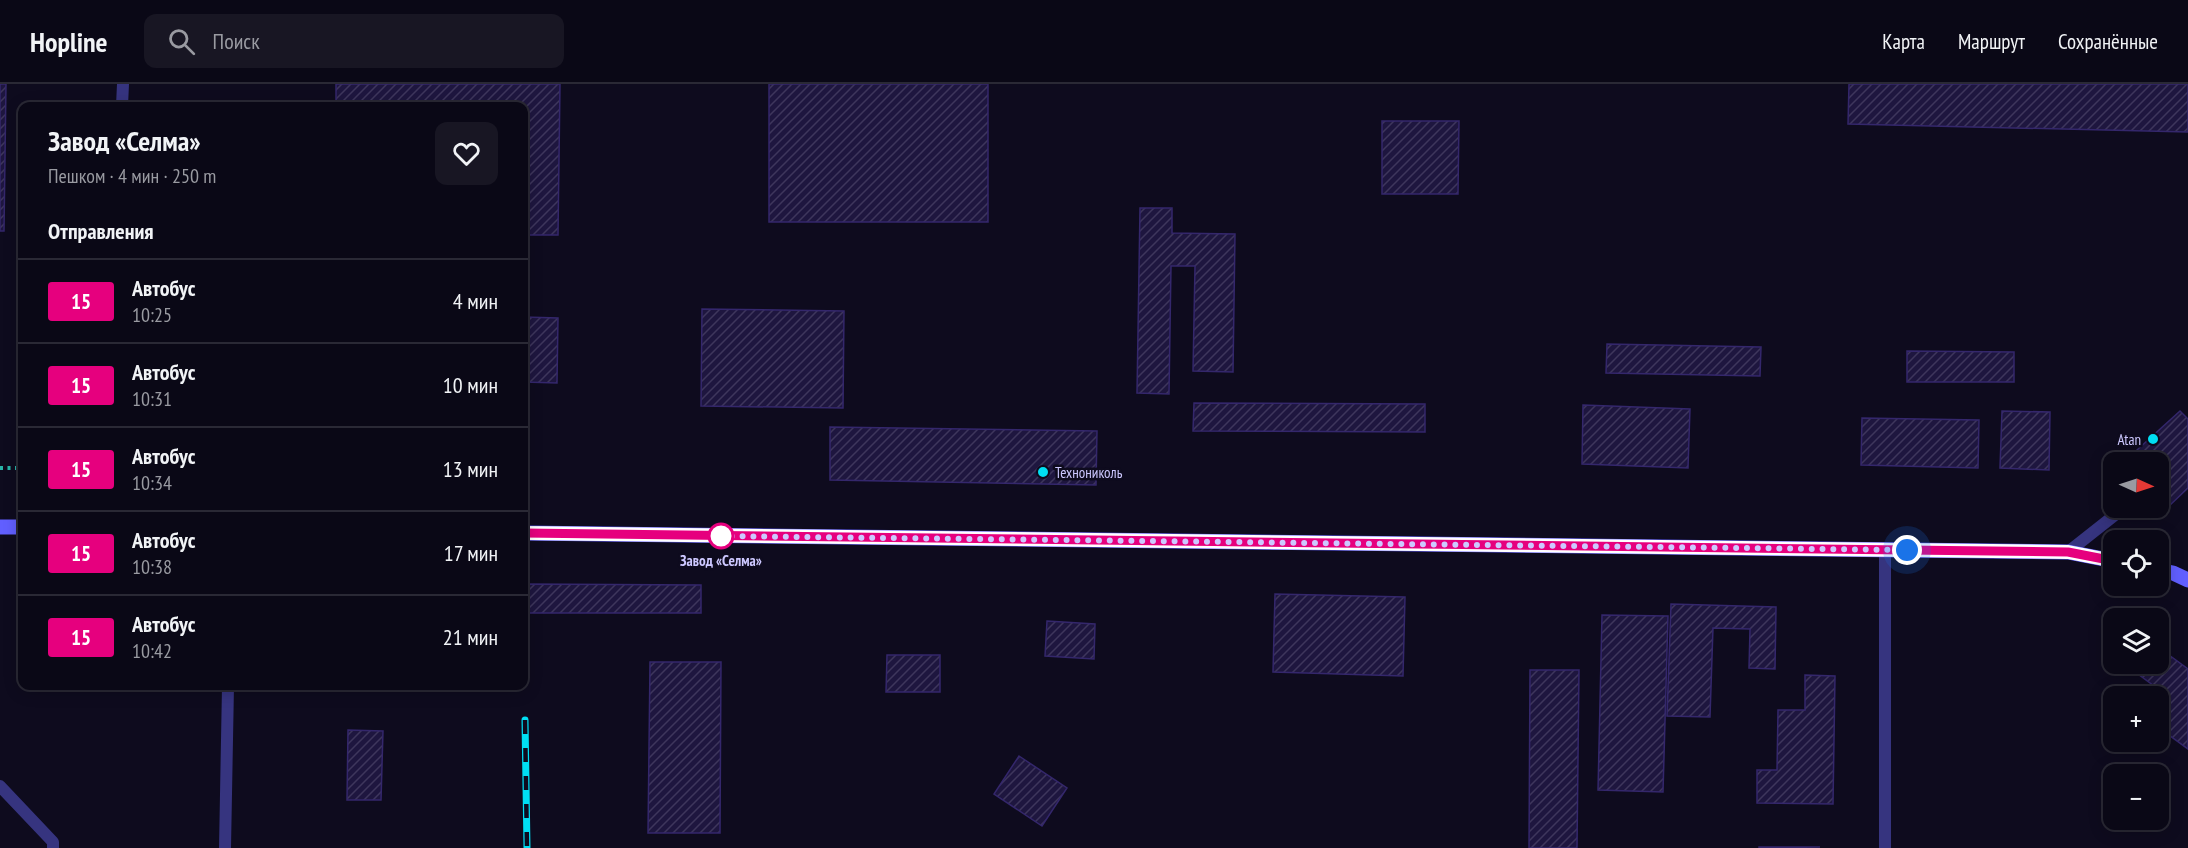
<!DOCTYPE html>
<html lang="ru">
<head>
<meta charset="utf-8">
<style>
	body { margin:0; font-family:"PT Sans Narrow",sans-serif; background:#181623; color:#f1f3f6; height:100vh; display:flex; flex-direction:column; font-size:22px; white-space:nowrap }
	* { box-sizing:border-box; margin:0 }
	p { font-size:20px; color:#999aa1 }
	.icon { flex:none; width:33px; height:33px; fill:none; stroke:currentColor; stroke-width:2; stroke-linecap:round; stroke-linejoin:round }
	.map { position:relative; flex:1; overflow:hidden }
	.details { position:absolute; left:18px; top:18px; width:510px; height:588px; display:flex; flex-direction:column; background:#0a0816; border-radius:12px; box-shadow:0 3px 15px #0003,0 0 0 2px #2a2935 }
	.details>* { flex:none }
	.badge { padding:0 12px; border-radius:4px; font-size:21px; line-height:39px }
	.needle { width:39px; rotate:93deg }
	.fabs { position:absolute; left:2103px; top:368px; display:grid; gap:12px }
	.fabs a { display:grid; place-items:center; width:66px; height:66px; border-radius:12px; background:#0a0816; box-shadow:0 3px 15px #0003,0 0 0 2px #2a2935; font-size:30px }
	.you { position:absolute; width:30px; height:30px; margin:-15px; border:4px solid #fff; border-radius:50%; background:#1a73e8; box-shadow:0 0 0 9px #1a73e833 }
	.map>.badge { position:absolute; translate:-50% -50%; box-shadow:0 0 0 3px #fff }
	h2 { padding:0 30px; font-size:22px; line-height:54px }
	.round { display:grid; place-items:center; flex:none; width:63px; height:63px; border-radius:12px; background:#181623 }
	.head { display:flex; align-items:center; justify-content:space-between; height:102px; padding:0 30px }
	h1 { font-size:28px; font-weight:700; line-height:45px }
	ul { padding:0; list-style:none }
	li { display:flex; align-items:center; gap:18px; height:84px; padding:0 30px; border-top:2px solid #2a2935 }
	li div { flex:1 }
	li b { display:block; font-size:22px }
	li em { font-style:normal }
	li .badge { min-width:66px; font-weight:700; text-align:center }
	header { display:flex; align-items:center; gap:36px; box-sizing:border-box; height:84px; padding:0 30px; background:#0a0816; border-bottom:2px solid #2a2935 }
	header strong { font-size:28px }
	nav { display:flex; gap:33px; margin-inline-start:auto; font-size:21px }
	.search { width:420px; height:54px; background:#181623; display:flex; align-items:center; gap:15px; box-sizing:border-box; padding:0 21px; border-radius:12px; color:#999aa1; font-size:22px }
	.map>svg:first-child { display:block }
</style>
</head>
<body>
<header>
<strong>Hopline</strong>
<div class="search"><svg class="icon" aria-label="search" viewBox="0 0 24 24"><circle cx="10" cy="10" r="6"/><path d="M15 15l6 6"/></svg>Поиск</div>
<nav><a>Карта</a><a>Маршрут</a><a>Сохранённые</a></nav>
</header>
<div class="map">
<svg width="2188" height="764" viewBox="0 0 2188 764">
	<defs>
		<pattern id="building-hatch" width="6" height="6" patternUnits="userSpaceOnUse" patternTransform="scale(1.5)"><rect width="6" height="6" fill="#1e163f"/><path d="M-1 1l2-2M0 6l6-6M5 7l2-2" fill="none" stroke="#3e365c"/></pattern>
	</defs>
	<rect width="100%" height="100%" fill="#0e0b1e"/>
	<path fill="url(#building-hatch)" stroke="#34276c" stroke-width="1.5" d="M0,0h6l-2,147h-4z
		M336,0h224l-2,151h-34v-129h-188z
		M769,0h219v138h-219z
		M1849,0h339v48l-340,-8z
		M1382,37h77l-1,73h-76z
		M1140,124h32v25l63,1 -2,138 -40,-1 2,-105h-24l-2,128 -32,-1z
		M702,225l142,2 -1,97 -142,-2z
		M524,233l34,1 -1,65 -33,-1z
		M1607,260l154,3 -1,29 -154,-3z
		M1907,267l107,1v30h-107z
		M1194,319l231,1v28l-232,-1z
		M1583,321l107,4 -2,59 -106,-4z
		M2002,327l48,1 -1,58 -49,-2z
		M2180,327l8,8v69l-20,19 -10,-11v-34h-30l-2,-2z
		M1862,334l117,2 -1,48 -117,-3z
		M830,343l267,4 -1,54 -266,-5z
		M524,500l177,1v28h-177z
		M1275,510l130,3 -2,79 -130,-4z
		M1671,520l105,3 -1,62 -26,-1 1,-39 -37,-1 -3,89 -43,-1z
		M1602,531l66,1 -5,176 -65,-2z
		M1047,537l48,3 -1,35 -49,-3z
		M2158,563l30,22v80l-30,-22v-31h-5l5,-7 -24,-18 6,-8h18z
		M887,571h53v37h-54z
		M650,578h71l-1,171h-72z
		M1530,586h49l-2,178h-48z
		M1805,591l30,1 -2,128 -76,-1v-33h20l1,-60h27z
		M348,646l35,1 -2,69h-34z
		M1019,672l48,32 -25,38 -48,-32z
		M1759,763h61l-61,1z"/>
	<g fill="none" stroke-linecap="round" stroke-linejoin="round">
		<path stroke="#28b3a8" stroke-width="4" stroke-dasharray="3 4.5" stroke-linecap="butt" d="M0,384h22"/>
		<path stroke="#36347f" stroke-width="12" d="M122,22l1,-22
			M1885,466v298
			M2068,468l57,-45
			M0,702l53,56v6
			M225,764l3,-162"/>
		<path stroke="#615fff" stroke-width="15" d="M0,443h22
			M524,449l1544,19 46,9
			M2158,486l15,3 15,7"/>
		<g stroke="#00def3" stroke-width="7">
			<path id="rail" d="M525,636l2,128"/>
		</g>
		<use href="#rail" stroke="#0e0b1e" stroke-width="4.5" stroke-dasharray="14" stroke-linecap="butt"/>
	</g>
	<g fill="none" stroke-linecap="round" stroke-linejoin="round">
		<g stroke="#fff" stroke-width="14">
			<path id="line" d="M524,449l1544,19 46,9"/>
		</g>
		<use href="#line" stroke="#e6007e" stroke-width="9"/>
		<path stroke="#cdc8ff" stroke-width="6" stroke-dasharray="0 10.8" d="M721,452l1186,14"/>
	</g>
	<g fill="#00def3" stroke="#0e0b1e" stroke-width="2">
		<circle cx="2153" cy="355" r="6"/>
		<circle cx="1043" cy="388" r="6"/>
	</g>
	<circle fill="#fff" stroke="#e6007e" stroke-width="3" cx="721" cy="452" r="12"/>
	<g text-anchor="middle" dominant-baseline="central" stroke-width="5" stroke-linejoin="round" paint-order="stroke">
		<g font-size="15" fill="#cdc8ff" stroke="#0e0b1e" text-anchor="end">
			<text x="2141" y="355">Atan</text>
			<text x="1055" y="388" text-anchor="start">Технониколь</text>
		</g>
		<g font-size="15" font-weight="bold" fill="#cdc8ff" stroke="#0e0b1e">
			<text x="721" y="476">Завод «Селма»</text>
		</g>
	</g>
</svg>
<div class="fabs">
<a><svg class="needle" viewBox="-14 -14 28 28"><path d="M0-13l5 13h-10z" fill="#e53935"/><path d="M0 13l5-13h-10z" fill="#999aa1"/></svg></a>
<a><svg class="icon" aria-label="locate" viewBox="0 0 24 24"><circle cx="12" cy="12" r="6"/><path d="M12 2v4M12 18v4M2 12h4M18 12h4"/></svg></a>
<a><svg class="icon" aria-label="layers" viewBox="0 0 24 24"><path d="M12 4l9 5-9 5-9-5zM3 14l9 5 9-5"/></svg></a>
<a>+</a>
<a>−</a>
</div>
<div class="you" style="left:1907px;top:466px"></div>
<section class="details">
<div class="head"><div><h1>Завод «Селма»</h1><p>Пешком · 4 мин · 250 m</p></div><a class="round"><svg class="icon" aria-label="heart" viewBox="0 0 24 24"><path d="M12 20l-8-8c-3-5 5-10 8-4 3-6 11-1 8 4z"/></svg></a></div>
<h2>Отправления</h2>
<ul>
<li><span class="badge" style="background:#e6007e;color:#fff">15</span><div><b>Автобус</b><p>10:25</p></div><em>4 мин</em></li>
<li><span class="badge" style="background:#e6007e;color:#fff">15</span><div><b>Автобус</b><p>10:31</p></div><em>10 мин</em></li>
<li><span class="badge" style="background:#e6007e;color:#fff">15</span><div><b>Автобус</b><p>10:34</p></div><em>13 мин</em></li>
<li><span class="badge" style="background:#e6007e;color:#fff">15</span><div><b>Автобус</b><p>10:38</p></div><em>17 мин</em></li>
<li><span class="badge" style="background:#e6007e;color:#fff">15</span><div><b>Автобус</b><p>10:42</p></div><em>21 мин</em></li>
</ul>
</section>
</div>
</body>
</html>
